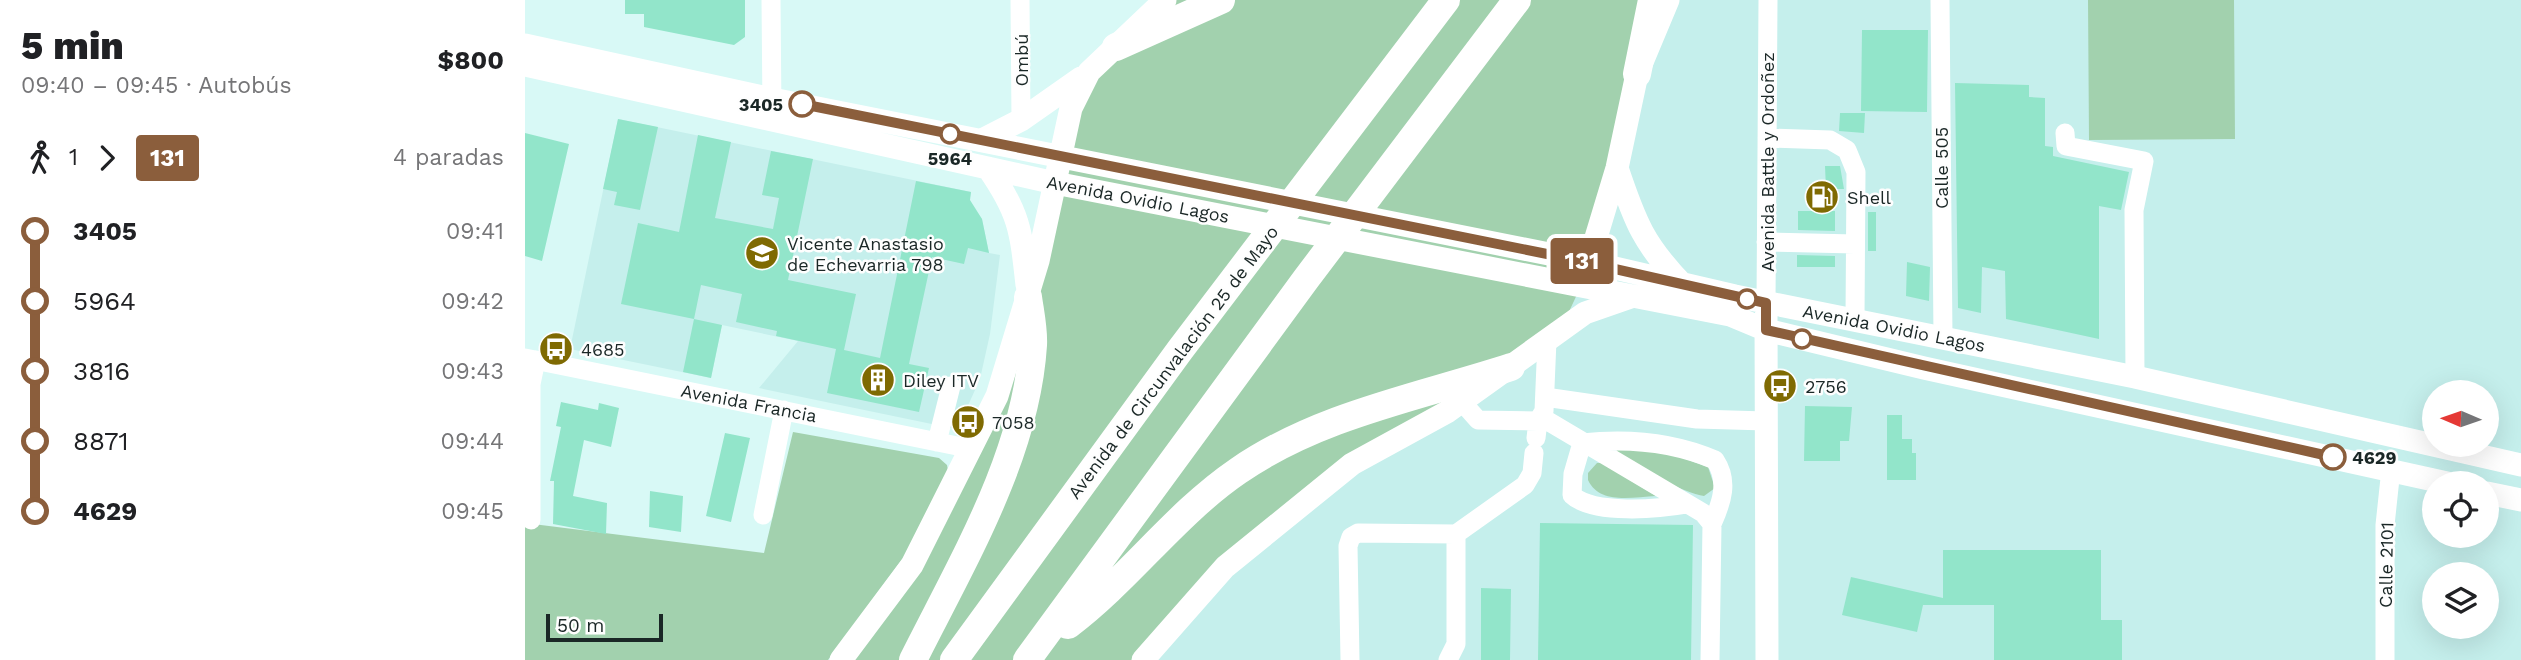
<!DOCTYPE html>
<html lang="es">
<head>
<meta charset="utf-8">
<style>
	body { margin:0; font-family:"Work Sans",sans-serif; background:#f2f2f2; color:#202124; height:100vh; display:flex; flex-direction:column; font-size:26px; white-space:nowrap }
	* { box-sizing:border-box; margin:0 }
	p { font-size:23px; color:#757577 }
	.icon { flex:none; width:38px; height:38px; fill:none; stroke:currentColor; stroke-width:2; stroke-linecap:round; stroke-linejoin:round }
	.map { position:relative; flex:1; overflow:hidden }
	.drawer { display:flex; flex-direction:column; background:#fff; width:525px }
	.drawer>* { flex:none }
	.badge { padding:0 14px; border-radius:5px; font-size:24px; line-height:46px }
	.needle { width:46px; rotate:272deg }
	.controls { position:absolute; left:1897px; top:380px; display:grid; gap:14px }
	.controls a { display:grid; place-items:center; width:77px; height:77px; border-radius:50%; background:#fff; box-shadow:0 7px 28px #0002; font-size:35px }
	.scale { position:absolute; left:21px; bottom:18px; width:117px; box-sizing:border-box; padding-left:7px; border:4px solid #1a2726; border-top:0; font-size:19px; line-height:24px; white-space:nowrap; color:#1a2726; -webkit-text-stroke:5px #fefefe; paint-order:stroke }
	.map>.badge { position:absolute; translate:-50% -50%; box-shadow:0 0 0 4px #fff }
	.legs { display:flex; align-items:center; gap:10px; height:77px; padding:0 21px; font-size:23px }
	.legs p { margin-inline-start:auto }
	.head { display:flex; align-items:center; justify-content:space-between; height:119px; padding:0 21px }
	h1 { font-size:38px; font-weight:800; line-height:52px }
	ul { padding:0 21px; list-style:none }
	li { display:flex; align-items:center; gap:24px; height:70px; font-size:26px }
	li i { display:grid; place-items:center; width:10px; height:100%; margin:0 9px; background:currentColor }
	li i::after { content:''; width:18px; height:18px; margin:-9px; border:5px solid; border-radius:50%; background:#fff }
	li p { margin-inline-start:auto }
	li:first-child i { background:linear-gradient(#0000 50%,currentColor 0) }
	li:last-child i { background:linear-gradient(currentColor 50%,#0000 0) }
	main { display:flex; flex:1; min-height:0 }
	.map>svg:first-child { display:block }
</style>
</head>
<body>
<main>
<section class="drawer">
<div class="head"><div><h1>5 min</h1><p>09:40 – 09:45 · Autobús</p></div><b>$800</b></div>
<div class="legs"><svg class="icon" aria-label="walk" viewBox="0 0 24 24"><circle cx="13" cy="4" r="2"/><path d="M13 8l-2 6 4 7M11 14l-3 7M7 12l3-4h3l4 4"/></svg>1<svg class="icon" aria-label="forward" viewBox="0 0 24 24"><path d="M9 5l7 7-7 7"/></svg><b class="badge" style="background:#8b5e3c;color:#fff">131</b><p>4 paradas</p></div>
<ul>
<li><i style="color:#8b5e3c"></i><b>3405</b><p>09:41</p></li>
<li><i style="color:#8b5e3c"></i><span>5964</span><p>09:42</p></li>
<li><i style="color:#8b5e3c"></i><span>3816</span><p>09:43</p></li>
<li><i style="color:#8b5e3c"></i><span>8871</span><p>09:44</p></li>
<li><i style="color:#8b5e3c"></i><b>4629</b><p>09:45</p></li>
</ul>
</section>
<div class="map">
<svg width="1996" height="660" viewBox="0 0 1996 660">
	<rect width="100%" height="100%" fill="#d8f9f6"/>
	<path fill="#c5efec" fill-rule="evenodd" d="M1143,0h853v660h-1378l82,-93 335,-236 21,-45zM1909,392h53v52h-53zM1909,483h53v53h-53zM1909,574h53v52h-53z
		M93,119l353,73 -2,11 13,16 7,34 11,2 -10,79 -10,45 -19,42 -10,7 -192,-40 39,-47 -76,-16 -11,53 -141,-29z"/>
	<path fill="#a2d1ae" d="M640,0h503l-87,286 -21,45 -208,133 -127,103 -82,93h-302l131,-211 99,-341z
		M1563,0h146l1,139 -146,1z
		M268,432l146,26 8,7 2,11 -43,78 -78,106h-303v-137l239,30z
		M1091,450h44l48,17 7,21 -11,8c-18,-2 -76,-31 -88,-46z
		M1072,463h5l54,33c-24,1 -56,9 -68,-16v-7z"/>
	<path fill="#92e5ca" d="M100,0h120v37l-11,8 -90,-18v-13h-19z
		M1337,30h66l-1,82 -66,-1z
		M1430,83l74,2v12l16,1v48l8,1v9l76,16 -8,38 -22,-4v133l-93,-20 -1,-48 -23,-4 -1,46 -23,-5z
		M1315,113h25l-1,20 -25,-2z
		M93,119l40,8 -18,83 -26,-5 3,-13 -14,-3z
		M0,133l44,11 -27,117 -17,-5z
		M173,135l33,7 -16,76 58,11 6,-31 -17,-3 9,-44 42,8 -25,121 68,14 -12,56 36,8 36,-177 55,11 -1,8 12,19 7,34 -21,-5 -4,16 -32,-7 -23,107 20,4 -10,44 -92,-19 9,-44 -60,-13 1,-5 -41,-9 6,-28 -41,-9 -7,34 -73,-15 17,-81 41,9z
		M1300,166h15l4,23h-18z
		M1273,211h37v20l-37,-1z
		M1343,212h8v39h-8z
		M1272,255l38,1v11h-38z
		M1382,262l23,5 -1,34 -23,-5z
		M169,319l28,6 -11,53 -28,-6z
		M36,402l37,8 1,-7 20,5 -8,39 -27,-7 -11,56 34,7 -1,31 -53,-10 1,-43h-4l11,-54 -5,-1z
		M1280,406l47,1 -3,34h-9v20h-36z
		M1362,415h15v24h10v14h4v27h-29z
		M200,433l25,5 -19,84 -25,-6z
		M125,491l33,5 -2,36 -32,-5z
		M1015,523l153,2 -2,135h-153z
		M1418,550h158v70h21v40h-128v-55h-71l-6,27 -75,-17 9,-38 92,21z
		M956,588l30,1 -1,71h-29z"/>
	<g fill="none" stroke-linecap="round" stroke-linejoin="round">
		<path stroke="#fff" stroke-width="19" d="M246,0l1,112
			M495,0l1,120
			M1415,0l3,337
			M1540,133l1,13 78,15 -10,49 1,167
			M1242,138l63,2 17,10 9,22 -1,147
			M1241,242l89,2
			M1241,303l2,-303
			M0,358l447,91
			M1020,397l152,22 69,2
			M937,402l16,18 60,1
			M1016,417l162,96 9,11 -2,136
			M1011,438l2,-17 6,-10 3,-71
			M412,442l14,-56
			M1162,504c-28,5 -94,11 -115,-9l1,-21 9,-31c45,-5 91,-1 133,17 14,21 7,42 -3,64
			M238,515l21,-105
			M6,520v-136l5,-24
			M825,660l-2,-114 3,-9 7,-4 98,1 69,-49 7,-12 2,-20
			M923,660l8,-16v-110
			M1860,660v-135l6,-56"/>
		<path stroke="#fff" stroke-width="23" d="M0,45l247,54 817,163 146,34 400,81 386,88
			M0,65l530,118 675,132 36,15 158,38 523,115
			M457,140l39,-20 60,-42
			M463,168c32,46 33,63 39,117
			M1092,168c18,54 27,77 67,118
			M1060,274l32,-106 20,-94 31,-74
			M1241,316l1,344
			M1962,493l34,7
			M316,660l71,-95 85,-169 41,-135 33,-153 18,-36 76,-72
			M618,660l82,-93 127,-103 95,-52 138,-99 46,-16"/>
		<path stroke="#fff" stroke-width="28" d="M591,47l105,-47
			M1112,74l15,-74
			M543,625c61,-46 107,-111 170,-154 81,-56 181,-74 273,-104
			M388,660c49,-98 113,-204 120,-315 1,-15 -3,-33 -5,-48
			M429,660l226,-310 266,-350
			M502,660l279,-381 211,-279"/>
	</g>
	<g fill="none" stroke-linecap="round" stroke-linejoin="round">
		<g stroke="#fff" stroke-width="16">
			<path id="line-1" d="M277,104l760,153 204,46v27l567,127"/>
		</g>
		<use href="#line-1" stroke="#8b5e3c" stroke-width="10"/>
	</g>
	<defs>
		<g id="fuel-disc" transform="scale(1.75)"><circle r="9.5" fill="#7f6a02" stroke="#fefefe"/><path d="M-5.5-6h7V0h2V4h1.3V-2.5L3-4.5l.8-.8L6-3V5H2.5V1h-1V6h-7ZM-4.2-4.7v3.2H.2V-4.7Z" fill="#fff"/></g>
		<g id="school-disc" transform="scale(1.75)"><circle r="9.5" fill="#7f6a02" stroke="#fefefe"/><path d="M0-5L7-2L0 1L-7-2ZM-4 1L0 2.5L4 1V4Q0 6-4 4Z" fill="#fff"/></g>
		<g id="bus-disc" transform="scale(1.75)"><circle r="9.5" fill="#7f6a02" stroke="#fefefe"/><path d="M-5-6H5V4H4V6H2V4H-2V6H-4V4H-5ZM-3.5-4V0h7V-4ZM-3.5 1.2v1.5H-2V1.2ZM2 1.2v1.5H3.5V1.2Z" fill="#fff"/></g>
		<g id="building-disc" transform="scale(1.75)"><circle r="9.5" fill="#7f6a02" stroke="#fefefe"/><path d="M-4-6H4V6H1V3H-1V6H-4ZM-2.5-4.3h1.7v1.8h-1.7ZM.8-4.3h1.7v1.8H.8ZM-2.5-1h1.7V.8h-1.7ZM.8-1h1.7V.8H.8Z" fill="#fff"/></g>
	</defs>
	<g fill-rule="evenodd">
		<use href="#fuel-disc" x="1297" y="197"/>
		<use href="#school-disc" x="237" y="253"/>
		<use href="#bus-disc" x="31" y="349"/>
		<use href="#building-disc" x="353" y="380"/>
		<use href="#bus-disc" x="1255" y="386"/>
		<use href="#bus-disc" x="443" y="422"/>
	</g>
	<g fill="#fff" stroke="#8b5e3c" stroke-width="3.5">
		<circle cx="277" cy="104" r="12"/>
		<circle cx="425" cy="134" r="9"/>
		<circle cx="1222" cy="299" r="9"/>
		<circle cx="1277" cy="339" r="9"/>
		<circle cx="1808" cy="457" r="12"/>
	</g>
	<g text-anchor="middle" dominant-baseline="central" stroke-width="5" stroke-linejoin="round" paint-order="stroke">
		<g font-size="18" fill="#1a2726" stroke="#fefefe">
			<text transform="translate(496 60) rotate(-90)">Ombú</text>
			<text transform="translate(1242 162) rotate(-90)">Avenida Battle y Ordoñez</text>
			<text transform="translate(1416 168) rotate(-90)">Calle 505</text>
			<text transform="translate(613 199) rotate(11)">Avenida Ovidio Lagos</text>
			<text transform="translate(1369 328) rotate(11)">Avenida Ovidio Lagos</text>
			<text transform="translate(648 362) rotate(-53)">Avenida de Circunvalación 25 de Mayo</text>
			<text transform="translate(224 403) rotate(11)">Avenida Francia</text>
			<text transform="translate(1861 565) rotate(-89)">Calle 2101</text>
		</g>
		<g font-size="18" font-weight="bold" fill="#1a2726" stroke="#fefefe" text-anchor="end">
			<text x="258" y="104">3405</text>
			<text x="425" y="158" text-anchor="middle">5964</text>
			<text x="1827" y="457" text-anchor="start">4629</text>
		</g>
		<g font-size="18" fill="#1a2726" stroke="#fefefe" text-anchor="start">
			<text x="1322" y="197">Shell</text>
			<text x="262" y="243">Vicente Anastasio<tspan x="262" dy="21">de Echevarria 798</tspan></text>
			<text x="56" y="349">4685</text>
			<text x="378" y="380">Diley ITV</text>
			<text x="1280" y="386">2756</text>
			<text x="467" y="422">7058</text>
		</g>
	</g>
</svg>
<div class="controls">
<a><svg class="needle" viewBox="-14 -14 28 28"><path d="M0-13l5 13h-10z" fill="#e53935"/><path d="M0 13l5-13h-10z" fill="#757577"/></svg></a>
<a><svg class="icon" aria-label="locate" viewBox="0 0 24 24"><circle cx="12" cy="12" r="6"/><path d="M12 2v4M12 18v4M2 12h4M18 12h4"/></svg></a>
<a><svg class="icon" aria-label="layers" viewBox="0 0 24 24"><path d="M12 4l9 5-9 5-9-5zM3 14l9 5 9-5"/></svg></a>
</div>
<div class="scale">50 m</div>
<b class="badge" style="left:1057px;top:261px;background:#8b5e3c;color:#fff">131</b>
</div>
</main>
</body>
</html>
